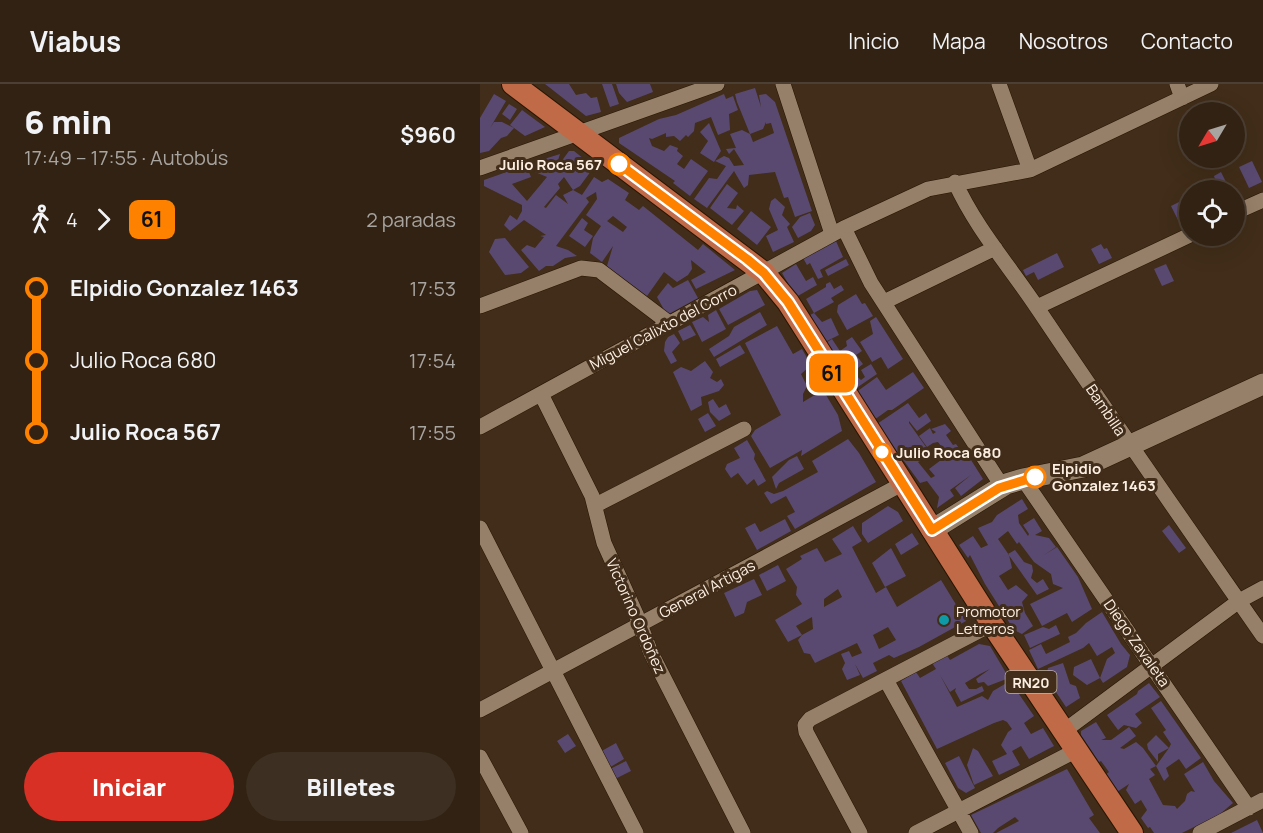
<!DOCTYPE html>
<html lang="es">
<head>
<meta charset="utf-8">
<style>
	body { margin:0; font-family:Manrope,sans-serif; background:#3d2f21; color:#f1f3f6; height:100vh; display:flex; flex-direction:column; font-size:22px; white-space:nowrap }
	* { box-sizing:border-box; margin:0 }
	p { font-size:20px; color:#a8a4a0 }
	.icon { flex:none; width:33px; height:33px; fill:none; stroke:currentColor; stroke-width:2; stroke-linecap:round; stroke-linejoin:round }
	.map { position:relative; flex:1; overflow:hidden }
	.drawer { display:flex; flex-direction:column; background:#312213; width:480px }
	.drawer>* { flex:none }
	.badge { padding:0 12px; border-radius:9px; font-size:21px; line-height:39px }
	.needle { width:39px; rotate:232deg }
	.tools { position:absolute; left:699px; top:18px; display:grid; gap:12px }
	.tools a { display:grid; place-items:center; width:66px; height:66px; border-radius:50%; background:#312213; box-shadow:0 6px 24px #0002,0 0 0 2px #4c3f33; font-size:30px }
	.map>.badge { position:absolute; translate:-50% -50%; box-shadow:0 0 0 3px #fff }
	.legs { display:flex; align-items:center; gap:9px; height:66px; padding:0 24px; font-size:20px }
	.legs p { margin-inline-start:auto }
	.head { display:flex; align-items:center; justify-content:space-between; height:102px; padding:0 24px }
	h1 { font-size:33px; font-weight:800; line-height:45px }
	.cta { display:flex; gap:12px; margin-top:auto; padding:12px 24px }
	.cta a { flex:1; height:69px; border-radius:36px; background:#d93025; color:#fff; font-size:24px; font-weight:800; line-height:69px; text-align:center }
	.cta a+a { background:#3d2f21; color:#f1f3f6 }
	ul { padding:0 24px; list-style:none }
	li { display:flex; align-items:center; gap:21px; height:72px; font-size:22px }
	li i { display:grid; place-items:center; width:9px; height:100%; margin:0 8px; background:currentColor }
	li i::after { content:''; width:15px; height:15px; margin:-8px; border:4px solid; border-radius:50%; background:#312213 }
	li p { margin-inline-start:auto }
	li:first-child i { background:linear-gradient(#0000 50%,currentColor 0) }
	li:last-child i { background:linear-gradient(currentColor 50%,#0000 0) }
	header { display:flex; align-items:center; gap:36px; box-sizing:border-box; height:84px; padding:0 30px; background:#312213; border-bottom:2px solid #4c3f33 }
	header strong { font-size:28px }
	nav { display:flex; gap:33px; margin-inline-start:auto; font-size:21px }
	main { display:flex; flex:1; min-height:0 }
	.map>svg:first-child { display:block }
</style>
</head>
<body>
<header>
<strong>Viabus</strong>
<nav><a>Inicio</a><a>Mapa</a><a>Nosotros</a><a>Contacto</a></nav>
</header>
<main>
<section class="drawer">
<div class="head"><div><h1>6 min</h1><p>17:49 – 17:55 · Autobús</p></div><b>$960</b></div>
<div class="legs"><svg class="icon" aria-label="walk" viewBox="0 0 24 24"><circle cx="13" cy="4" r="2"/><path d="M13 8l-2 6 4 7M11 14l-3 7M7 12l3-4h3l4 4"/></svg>4<svg class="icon" aria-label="forward" viewBox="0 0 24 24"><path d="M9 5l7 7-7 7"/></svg><b class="badge" style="background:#ff8100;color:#111">61</b><p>2 paradas</p></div>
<ul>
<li><i style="color:#ff8100"></i><b>Elpidio Gonzalez 1463</b><p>17:53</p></li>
<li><i style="color:#ff8100"></i><span>Julio Roca 680</span><p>17:54</p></li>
<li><i style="color:#ff8100"></i><b>Julio Roca 567</b><p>17:55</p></li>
</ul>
<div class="cta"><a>Iniciar</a><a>Billetes</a></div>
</section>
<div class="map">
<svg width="783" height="749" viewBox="0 0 783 749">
	<rect width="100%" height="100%" fill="#412d19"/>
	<path fill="#594970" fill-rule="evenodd" d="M65,0h24l7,11 10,-2 5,5 6,-1 4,15 -15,4z
		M122,0h10l7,20 -9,3z
		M136,0h34l3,8 -26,10 -8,-9z
		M275,4l6,19 -2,-12 7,-1 9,8 37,109 -17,6 -7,-20 -4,1 -9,-26 -26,3 -1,10 -4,3 -10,-17 -27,37 -13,-9 15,-21 8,1 9,-13 -11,-5 9,-5 5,2 5,8 10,-1 -10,-16 -5,5 -3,-5 10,-1 -6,-14 12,-4 8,4 3,8 21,-9 -3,-10 -5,1v-2l-3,7 -13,5 -13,-32 -2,-8z
		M14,10l12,7 -16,27 4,-6h8l12,6 -7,8 -6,2 -12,13 -9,2v-35z
		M244,10l2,5 7,-3 5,14 -9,4 1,16 -12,5 -7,-18 -16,6 -1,8 -6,6 -2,-2 -6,6 -6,-5 -8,1v-4l-14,6 -3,-1 3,8 12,5 6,-6 8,3 -1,3 6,5 -6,8 7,5 7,-10 17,12 -18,25 -17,-13 2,-2 -56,-38v-5l40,-19 17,-4z
		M29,20l8,5 -7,11 -8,-6z
		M42,26l23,17 -20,9 -15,-11z
		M229,39l12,28 -7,11 -14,-9 8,-12 -8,-9z
		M89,67h5l20,16 -14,19 -7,4 9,5 12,-18 8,5 6,-3 21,14 -4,7 14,10 4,-4 55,44 5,-6 32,26 -39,19 -5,-9 15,-8 -15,-12 1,9 -4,6 -11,7 -13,-10 -17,24 -40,-30 6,-20 -11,16 -12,-9 3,-15 8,-12 -15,-11 11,-16 -1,-7 -10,6 3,4 -33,44 12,4 9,6 -12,2 -12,8h-7l-7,5 -18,-21 6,-5 8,3 9,-11 -4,-1 6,-1 -22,-15 -14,11 -6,-6 6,-10 7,5 5,-9v-6l-38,-19v-6l42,-15 5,12 -19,7 15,17 20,-24 -12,-5 6,-12 19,-6 -5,16zM84,93l9,13 -10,5 5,9 -12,-9 -10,13 -2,-1 16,-19 -2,-4zM133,132l14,11 -4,5 -16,-11z
		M772,77l10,21 -13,6 -10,-21z
		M741,88l9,18h-15l-3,-6 4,-2 -2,-6z
		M247,100l11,9 -11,15 9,1 1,-4 7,6 -12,14 -22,-17z
		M295,114l10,9 -3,8 8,9 -3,3 7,15 -21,10 -7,-16 12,-6 -9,-21 2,-8z
		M699,118l7,14 -8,4 -7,-14z
		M271,127l20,16 -14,18 -20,-16z
		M330,129l5,12 -4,6 -13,7 -6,-11 8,-10z
		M102,134l6,5 -4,7 9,6 -8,11 -16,-11z
		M25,154l24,29 -8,6 -16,2 -16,-23 6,-13z
		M356,157l7,16 -23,13 3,7 -5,2 -8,-16 -3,2 -4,-7z
		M621,160l3,5 3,-1 5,10 -13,6 -8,-15z
		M577,169l7,14 -26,13 -4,-8 -8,4 -3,-6z
		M366,175l3,6 -21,11 -3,-6z
		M316,180l10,17 7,-4 4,8 -21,12 -14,-24z
		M686,180l8,17 -12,5 -8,-17z
		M208,196l10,18 -31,17 -10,-18 11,-14 5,5z
		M350,198l4,7 7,-4 3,5 -13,8 3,4 -20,11 8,9 9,-4 8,17 -16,8 -13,-28 4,-2 -8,-14 20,-12v-3z
		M277,206l8,15 -37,20 -9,-16 31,-18z
		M376,210l6,10 3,-1 8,13 -26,14 -10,-18 1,-7z
		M236,226l10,19 -24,13 -10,-20 11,-5 6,5 -1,-7z
		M280,228l7,13 -53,32 -5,-8 20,-13 5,-9z
		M396,233l27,42 -15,10 -7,-12 -9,5 -12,-20 13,-8 -3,-13z
		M210,241l6,10 -13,6 -5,-10z
		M297,242l16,28 9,-5 9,16 -10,9 6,12 -4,8v8l20,-12 15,25 4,16 -41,25 1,-6 -32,18 -19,-32 4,-6 26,-15 -36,-72z
		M194,250l6,9 -8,9 5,9 -6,3 -7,-13 1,-9 3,-5z
		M372,253l10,14 -6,4 7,9 -15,12 5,-3 8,7 4,-3 -4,-7 10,-6 6,10 -25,17 -28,-47 8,-5 8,12 7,-5 -1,-5z
		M260,261l5,8 -25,14 -4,-8z
		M225,277l8,11 -3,6 7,4 4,-3 3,6 -5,6 -18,6 1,8 -11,6 -18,-39 8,-5 10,4z
		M433,288l11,16 -32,22h-4l-14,10 -19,-27 22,-16 9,13z
		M233,315l6,9 7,-4 5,10 -12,7 -9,-9 -2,-10z
		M428,319l11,15 7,-5 5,8 -14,10 -8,-10v2l22,31 -13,8 13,16 4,-2 -6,-7 12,-9 -2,-7 4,-4 -5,-7 -5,1 -6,4 -8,-11 11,-8 3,6 3,-2 -5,-3 14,-5 6,7 -5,4 7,10 3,-1 8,11 2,-3 17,27 -22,17 -6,-8 16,-13 -21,15 4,6 -17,12 2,-11 -12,-16 -7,2 -43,-59z
		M228,329l8,13 -11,6 -7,-13z
		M368,355l11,14 17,29 -81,47 -8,-13 8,-4 -9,-16 -15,8 -7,-11 3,-2 7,3 9,-3 35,-19 -6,-11z
		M267,356l8,14 -1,5 12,22 -8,5 -4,-7 -7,6 -9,-12 -7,5 -6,-9 2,-5 13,-6 -6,-10z
		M317,372l7,13 -25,14 -3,6 -4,-12 17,-17z
		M542,415l6,10 -10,6 1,8 9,13 1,-2 -6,-9 11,-7 8,13 -7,4 14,3 7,9 -12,8 13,-8 21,30 14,32 -20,13 -5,-9 -25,13 -12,-22 33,-16 -10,-4 -2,-10 -17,-12 -15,-20 -2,2 -9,-13 -10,8 11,16 3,13 -13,8 9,14 8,-5 12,10 -6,7 3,11 8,13 -11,8 -8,-4 -29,-46 -15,-29 -2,3 -9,-13 14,-9 8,12 7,-3 -10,-17 14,-6 5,-7z
		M408,422l10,6 5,9 -35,22 -6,-9v-11z
		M305,435l6,12 -34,19 -12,-22 10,-5 5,9z
		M689,441l17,23 -7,5 -17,-22z
		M373,442l9,15 -10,6 24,46 10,-6 11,20 44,-27 25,41 -47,26 -25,11 -5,-3 -16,8 4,8 -14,7 -8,-14 5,11 -13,5 -5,-11 3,-6 -4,-9 8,-3 3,6 10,-4 -5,-10 -42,20 -5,-9 -6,-1 -6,-13 4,-5 11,-6 -1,-12 -16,9 6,9 -14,7 -13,-22 27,-16 -6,-9 1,-8 -11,-18 16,-10 -2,-3 17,-8 8,14 17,-8 -10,-15zM358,505l4,8 -18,10v-8zM408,543l8,13 -17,9 -6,-14z
		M432,449l7,11 -18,11 -6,-11z
		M411,464l15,28 -21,11 -13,-24z
		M535,466l9,12 8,3 1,6 -2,7 6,5 6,-4 6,10 -12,6 -29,-41z
		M298,481l8,16 -19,10 -8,-16z
		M274,495l8,16 -15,7 -3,11 -9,4 -11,-24z
		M622,528l19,32 9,11 -3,12 -24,16 -3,-5 7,-19 8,-6 -3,-6 -15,9 -8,-13 -6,5 -45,21 -9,-19 12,-6 5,10 24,-12 -2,-5 8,-4 10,-10z
		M576,541l4,9 -30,14 -6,-13 19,-8 6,2z
		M499,560l11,2 19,32 -21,8 -4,-4 -6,1 -2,-4 14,-10 -10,5 -15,9 4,6h7l6,-3 2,5 -23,11 -6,-11 1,-3 -6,4 -10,-17 17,32 25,-11 6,4 5,-9 17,-10 24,35 -10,7 7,11 12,-6 11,18 -25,13 -8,-13 -9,5 8,14 -21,10 -7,-14 15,-7 -6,-9 7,-13 4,-3 -5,-7 -4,-2 -9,3 -57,26 -36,-68 15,-9 4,6 16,-9 -6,-9 14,-9 6,9z
		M611,575l9,19 -13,7 -14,-10 1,-8z
		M583,579l7,21 6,2 4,12 -14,9 -20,-30 2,-9z
		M669,599l11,14 -25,17 7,9 -6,5 -12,-3 -6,5 -11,-15 30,-21 1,-3z
		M681,617l40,57 -15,11 -7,-10 -13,9 3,8 -5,5 -8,-15 -6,3 5,6 -6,4 14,26 12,1 2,3 8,-8 2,-7 4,-3 4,1 -11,-18 19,-12 11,19 19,22 -13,11 -38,19h-28l-4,-6 -2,1 -7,-10 6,-8 -6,-10 -6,4 -9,-14 3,-6 -12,8 -12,-17 4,-3 -8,-11 -2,1 -18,-27v-4l15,-9 10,16 -5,2h10l18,-13 7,9 -16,12 4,1 12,-7 7,6 13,18 13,-18 -11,6v8l-10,-13 -1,-5 9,-9 13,13 2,-4 -8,-12 3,-2 -15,-22z
		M88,650l8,12 -11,7 -8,-12z
		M136,659l8,16 -17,10 -9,-16z
		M493,664l5,3 15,25 -19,9 -7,-20z
		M479,672l16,32 -9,5 -8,-5 -13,-25z
		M146,677l5,10 -16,8 -5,-10z
		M587,685l27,46 -5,3 11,15h-104l23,-12 -4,-4 -17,11 -5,5h-12l-10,-18z
		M777,736l6,13h-32z"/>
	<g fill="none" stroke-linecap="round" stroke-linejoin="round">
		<g stroke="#271502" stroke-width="16">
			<path id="street" d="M303,0l49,150
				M519,0l31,86
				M697,0l5,14
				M0,84l237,-84
				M475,98c21,47 57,87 85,130 73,109 148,216 223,324
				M754,129l29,-13
				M364,144l27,55 131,203
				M404,218l111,-54
				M0,222l101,-38 18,2 70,53
				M557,223l153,-72
				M61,310l51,102 12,47 32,71 15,39 92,180
				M0,343l364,-199 84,-39 102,-19 181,-86
				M543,395l226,329
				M116,421l148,-76
				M0,444l156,305
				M406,596l85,153
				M0,626l422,-226
				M584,647l175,-130 24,-13
				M0,673l41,76
				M380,749l-54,-101 -1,-7 5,-6 182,-95
				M436,749l161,-83
				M720,749l63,-33"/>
		</g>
		<g stroke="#271502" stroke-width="22">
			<path id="secondary" d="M452,446l74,-46 17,-5 60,-12 180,-83"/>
		</g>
		<g stroke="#271502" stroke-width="24">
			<path id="primary" d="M33,0l251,189 24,29 204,322 140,209"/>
		</g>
		<use href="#street" stroke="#978069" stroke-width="15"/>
		<use href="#secondary" stroke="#978069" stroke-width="21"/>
		<use href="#primary" stroke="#c16a47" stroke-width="22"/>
	</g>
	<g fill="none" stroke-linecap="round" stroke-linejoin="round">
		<g stroke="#fff" stroke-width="14">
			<path id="line-1" d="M139,80l128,95 17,14 24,29 144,228 67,-42 36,-11"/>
		</g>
		<use href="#line-1" stroke="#ff8100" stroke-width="9"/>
	</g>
	<g fill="#fff" stroke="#ff8100" stroke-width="3">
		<circle cx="139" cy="80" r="10"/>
		<circle cx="402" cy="368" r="8"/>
		<circle cx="555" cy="393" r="10"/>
	</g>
	<circle fill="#0f9aa8" stroke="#412d19" stroke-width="2" cx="464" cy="536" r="6"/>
	<g text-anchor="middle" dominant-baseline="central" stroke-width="6" stroke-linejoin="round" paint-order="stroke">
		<rect fill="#412d19" stroke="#c4b5a6" stroke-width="1.5" x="525.5" y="587" width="51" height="22" rx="4.5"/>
		<g font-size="14" font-weight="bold" fill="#fcefe2">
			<text x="551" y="598">RN20</text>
		</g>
		<g font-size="15" font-weight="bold" fill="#fcefe2" stroke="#412d19" text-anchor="start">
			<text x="122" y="80" text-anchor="end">Julio Roca 567</text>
			<text x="416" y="368">Julio Roca 680</text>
			<text x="572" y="384">Elpidio<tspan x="572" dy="17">Gonzalez 1463</tspan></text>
		</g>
		<g font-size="15" fill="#fcefe2" stroke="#412d19">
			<text transform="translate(183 243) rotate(-28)">Miguel Calixto del Corro</text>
			<text transform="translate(626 326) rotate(56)">Bambilla</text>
			<text transform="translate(227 505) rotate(-28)">General Artigas</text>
			<text transform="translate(156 532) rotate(66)">Victorino Ordoñez</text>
			<text transform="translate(657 559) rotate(55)">Diego Zavaleta</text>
		</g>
		<g font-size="15" fill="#fcefe2" stroke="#412d19" text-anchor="start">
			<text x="476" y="527">Promotor<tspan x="476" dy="17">Letreros</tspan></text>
		</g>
	</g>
</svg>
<div class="tools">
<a><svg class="needle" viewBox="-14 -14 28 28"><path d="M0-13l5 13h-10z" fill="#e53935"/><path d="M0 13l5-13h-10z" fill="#a8a4a0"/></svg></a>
<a><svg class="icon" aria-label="locate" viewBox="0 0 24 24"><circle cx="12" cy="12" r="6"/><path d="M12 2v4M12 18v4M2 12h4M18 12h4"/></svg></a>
</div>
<b class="badge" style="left:352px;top:289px;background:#ff8100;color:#111">61</b>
</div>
</main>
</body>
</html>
